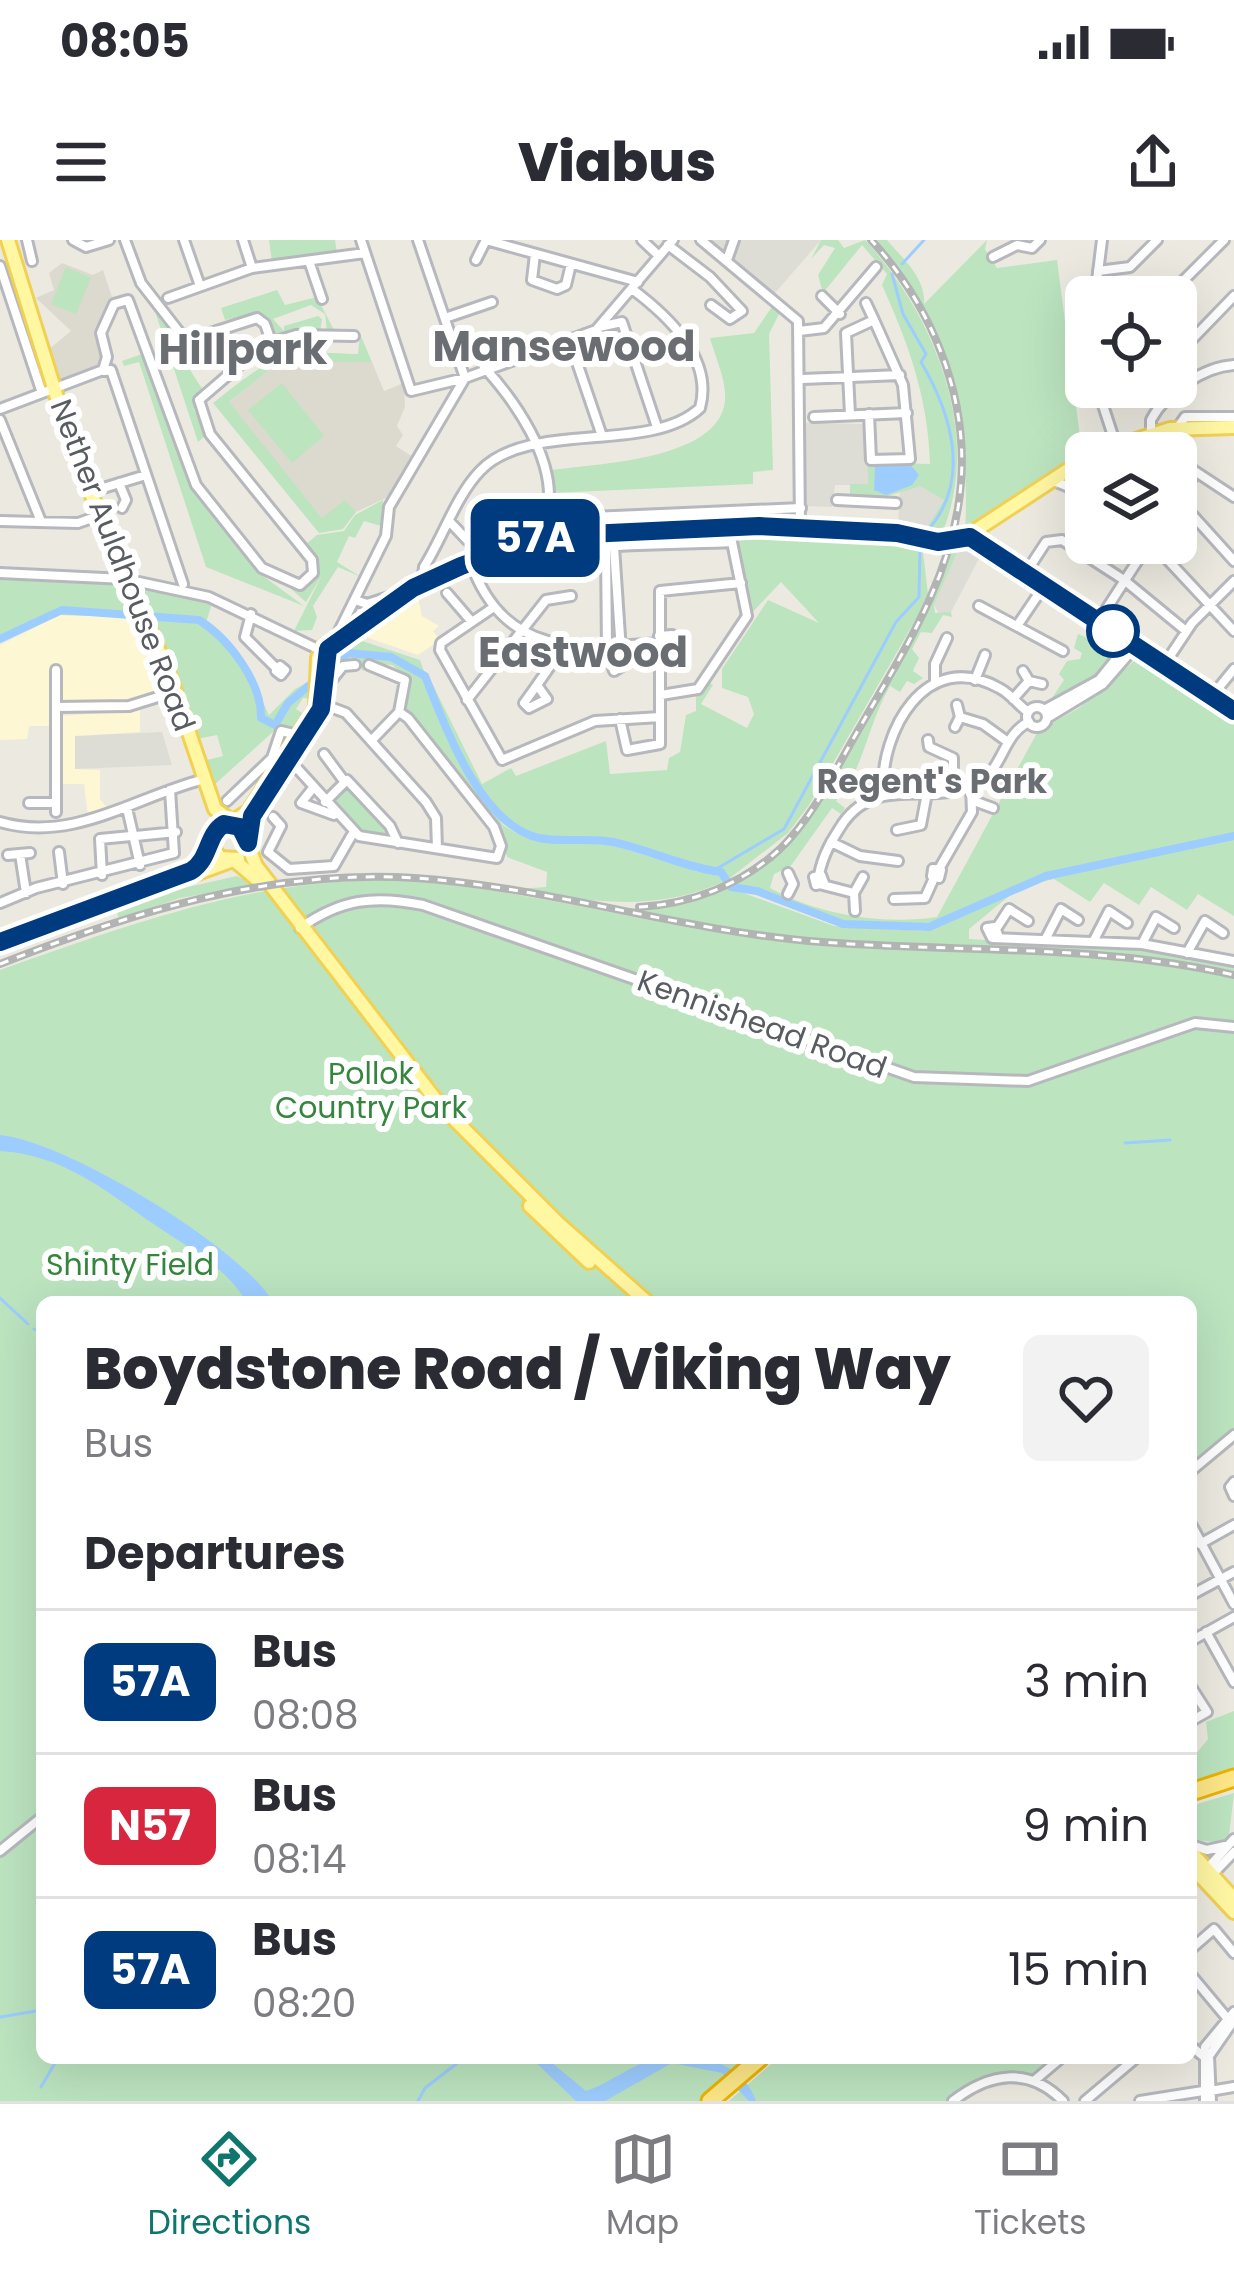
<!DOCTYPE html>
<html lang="en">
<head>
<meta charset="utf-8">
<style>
	body { margin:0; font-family:Poppins,sans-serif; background:#f2f2f3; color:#2b2b33; height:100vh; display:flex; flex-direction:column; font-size:45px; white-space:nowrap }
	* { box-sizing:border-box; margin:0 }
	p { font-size:39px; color:#7c7c81 }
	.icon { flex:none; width:66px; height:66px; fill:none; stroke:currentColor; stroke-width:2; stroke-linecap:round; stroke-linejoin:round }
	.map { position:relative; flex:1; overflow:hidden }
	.side { position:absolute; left:36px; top:1056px; width:1161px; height:768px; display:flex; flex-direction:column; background:#fff; border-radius:18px; box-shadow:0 12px 48px #0002 }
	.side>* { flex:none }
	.badge { padding:0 24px; border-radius:18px; font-size:42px; line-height:78px }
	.controls { position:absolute; left:1065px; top:36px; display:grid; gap:24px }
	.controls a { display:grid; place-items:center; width:132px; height:132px; border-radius:18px; background:#fff; box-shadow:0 12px 48px #0002; font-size:60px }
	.map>.badge { position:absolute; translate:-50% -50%; box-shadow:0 0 0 6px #fff }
	h2 { padding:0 48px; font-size:45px; line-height:108px }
	.round { display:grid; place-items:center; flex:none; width:126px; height:126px; border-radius:18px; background:#f2f2f3 }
	.overview { display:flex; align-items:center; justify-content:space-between; height:204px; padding:0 48px }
	h1 { font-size:57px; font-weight:800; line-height:90px }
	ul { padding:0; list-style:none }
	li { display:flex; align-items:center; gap:36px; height:144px; padding:0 48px; border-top:3px solid #e1e1e2 }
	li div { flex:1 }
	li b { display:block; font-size:45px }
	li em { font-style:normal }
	li .badge { min-width:132px; font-weight:700; text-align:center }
	.status { display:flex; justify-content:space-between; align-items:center; height:84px; padding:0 60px; background:#fff; direction:ltr }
	.status svg { height:33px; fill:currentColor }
	header { display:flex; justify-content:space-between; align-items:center; height:156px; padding:0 48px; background:#fff; font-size:54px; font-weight:800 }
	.tab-bar { display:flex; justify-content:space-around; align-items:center; height:168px; border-top:3px solid #e1e1e2; background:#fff; font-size:33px; color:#7c7c81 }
	.tab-bar a { display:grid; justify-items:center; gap:6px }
	.tab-bar .current { color:#0f766e }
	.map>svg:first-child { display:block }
</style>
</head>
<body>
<div class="status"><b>08:05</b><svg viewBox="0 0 49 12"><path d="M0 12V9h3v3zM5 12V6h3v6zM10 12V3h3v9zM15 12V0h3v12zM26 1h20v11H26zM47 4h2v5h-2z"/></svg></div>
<header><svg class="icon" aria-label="menu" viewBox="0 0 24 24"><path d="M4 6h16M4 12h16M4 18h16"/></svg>Viabus<svg class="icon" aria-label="share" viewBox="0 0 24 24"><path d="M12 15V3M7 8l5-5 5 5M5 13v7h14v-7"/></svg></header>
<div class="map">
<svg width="1234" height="1861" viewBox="0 0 1234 1861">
	<rect width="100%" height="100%" fill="#eceae0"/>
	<path fill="#fef7d4" d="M417,353l5,23 17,10 -6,5 7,9 -22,15 -58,-20z
		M60,375l76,2 30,70 -44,16 -68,1 -1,22h-24l-2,13 -27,1v-95z
		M140,470v22l-48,3 -17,34 25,1v29l8,10 -20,7 -4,-32h-24l1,-68z"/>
	<path fill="#dddcd5" d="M707,0h114l-46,53z
		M805,183l61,1 2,61h-33l-3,22 -27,-1z
		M919,245l25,15 -21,34 -25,-6 2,-39z
		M960,306l22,7 -31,59 -11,3 -6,-10z
		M162,492l10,33 -97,4v-33z"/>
	<path fill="#dcd9ce" d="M62,23l31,12 10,-5 10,30 -17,37 6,27 -45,19 -10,-32 24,-20 -35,-33 18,-8 -5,-17z
		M279,122h93l12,29 20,-8 1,24 -8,19 6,9 -7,11 17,11 -25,40 -32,15 -11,-11 -22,18 -95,-116z"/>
	<path fill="#bce4bf" d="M269,0h66l2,13 -65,9z
		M821,0h17l6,8 21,-8c70,76 119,196 76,296l-18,-2 21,-34 -24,-14 -45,14 -25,-5v-11h18l-1,-22 63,2c-2,-66 -21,-119 -48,-179l5,-11 -25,-29 -39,48 -5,-18 17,-27 -11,-3 -13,14z
		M873,0h14c16,19 39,38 37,64l63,-64 -2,9 12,19 60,-8 25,192 -117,80c6,-106 -16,-209 -92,-292z
		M66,27l25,11 -15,36 -25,-10z
		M277,50l8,15 32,-8 18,35h-8l-2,-18 -14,-9 -38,14 11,12v-5l34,-10 4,3 -2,13 -46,3 -15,-22 -34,7 -4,-12z
		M776,61l7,5 -14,28 4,136 -20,2v12l-203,9 -4,-22c47,-8 172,-9 179,-70 2,-20 -10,-44 -15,-63l44,-5z
		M152,62c23,26 29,58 50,86l-8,21 12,26 -8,7z
		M360,94l12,28h-93l-50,40 93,116 23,-18 11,12 -13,17 -24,4 -106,-130c60,-48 68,-53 145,-49z
		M145,113l46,135 68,85 45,33 -98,-39 -67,-205 -15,4 -2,-5z
		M282,143l42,53 -32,27 -44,-53z
		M383,260l-2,26 -17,-5 -9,17 -6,-2 -12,26 24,15 -23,-10 -25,39 4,11 -5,13 -18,1 28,-56 -16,27 -15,-13 16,-4 10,-13 -12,-27 12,-10 27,-4 11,-16z
		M796,272l-2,9 -250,8 4,-7z
		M761,292l154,8 29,8 -1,6 -20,-2 5,42 -12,25 -107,186 -21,28 -58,45c-14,-13 -34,-10 -51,-16 -23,-9 -47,-19 -71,-22 -28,-5 -55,2 -82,-9 -44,-18 -87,-110 -96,-152l52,105 29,-16 5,8 90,-35 4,33 57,-4 2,-12 11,-6 6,-37 10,-4v-16l11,-14 6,4 -12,19 46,24 7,-14 -6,-17 -26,-9v-19l46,-69 51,23 -38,-41 -31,33 -16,-75 -228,16 40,-14z
		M952,306h8l-26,59 1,8 16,-1 1,5 -9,-2 -11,18 -11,-1 -9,17 7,9 -6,13 10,7 -9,6 -7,-3 -7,11 -10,-6c-23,40 -26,84 -54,115l9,7 -4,6 -9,-6 -42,59 -16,7 -4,14c49,27 112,37 167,29l101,-186 41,-23 61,-52 94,63v197l-36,-22 -11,16 -36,-23 -12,18 -35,-22 -14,19 -36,-23 -34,8 -51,42v10l171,10 94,17v5c-114,-25 -234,-23 -352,-27 -92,-3 -183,-17 -272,-35l56,-2 61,-20 107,39 91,5 76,-35 -63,26 -41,3 -54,-3 -112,-37 42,-29 37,-40 115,-201z
		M0,339l118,6 18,32 -76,-2 -60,26z
		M145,350l67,13 -6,20 33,31 30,61 26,-26 22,-12 -4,22 -10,-1 -7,11 9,6 -7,11 -23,4 -62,56 -10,-25 20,-5 -6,-21 -20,4 -16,-53 -42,-91z
		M1099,390l21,15c-15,30 -53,59 -86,59l16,-3 14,-21 -5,-6 8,-13 13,-2 2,-6 -8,-5 4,-14 14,6z
		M353,398l67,22 28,79 55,86 13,8 90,10 92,29 21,1 6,8c-69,32 -135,21 -208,8l29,-2 1,-15 -40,-15 -7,-28 -96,-118 6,-32 -18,-14 -25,-2 -3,8 -15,-10 -22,23v-30z
		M347,544l42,46 3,8 -34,-9 -26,-26z
		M237,636l18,9 -75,13 -61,21 -2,-7 62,-23z
		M386,640c131,5 257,45 386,60 155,17 309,3 462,37v452l-43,35v-162h-1149v756h710l-51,43h-701v-1131c128,-45 249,-90 386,-90z
		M1234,1471v61l-43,15v-27l17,-21 -2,-17z
		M1234,1553l-5,43 -9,7 -29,-4v-33z
		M778,1818h282l-22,18 -50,-1 -39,26h-220z"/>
	<path fill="#9dcdff" d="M909,223l10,12 -7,10 -26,10 -12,-5 1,-24z
		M0,895c66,6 242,113 273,167h-26c-24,-38 -59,-54 -95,-79 -49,-34 -89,-68 -152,-72z
		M531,1818h15l40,33c25,-8 47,-28 72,-33 38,-7 85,4 98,43h-7l-27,-28 -50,-10 -67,38h-29z"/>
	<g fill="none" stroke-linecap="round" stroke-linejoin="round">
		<path stroke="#9dcdff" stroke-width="3" d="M902,24l22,-24
			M892,34l11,40 23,40 -5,8c30,51 52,120 5,170
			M713,631l71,-42 112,-207 23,-25 1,-53
			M1125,903l45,-3
			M0,1058l28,26
			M34,1089l8,4
			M0,1777l42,-7
			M41,1847l17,-29
			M418,1861l7,-13 39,-30"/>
		<path stroke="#9dcdff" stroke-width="8" d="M0,399l62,-29 137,10c29,18 63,62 62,98l14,7 13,-22 60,-50 43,4 34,19c20,50 55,149 114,162 24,5 50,-1 74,4 37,8 70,25 108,30l10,15 26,4 86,33 86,3 117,-51 188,-40"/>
		<g stroke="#b6b8bd" stroke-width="14">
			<path id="minor" d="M27,0l5,21
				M73,0l13,7 23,-7
				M125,0l16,43 42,54 9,2 65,-21 8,6 6,17
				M184,0l16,46
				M243,0l9,28
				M361,0l50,151 54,-13 -47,-138
				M642,0l17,16
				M701,0l97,81 2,206
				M668,5l42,32 32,34 -12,8 -19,-14
				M535,14l-3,26 25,9 9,-4 5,-21
				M993,17l24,-12 15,3 8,-8
				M476,20l10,-20 152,42
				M727,20l7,-20
				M309,21l13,38
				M0,26l42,127
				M1098,31l32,-4 27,-27
				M822,56l18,18
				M1095,57l7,-57
				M1167,57l57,-57
				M168,58l84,-30 113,-15
				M866,63l8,17
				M445,78l47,-16
				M599,87l23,-5 35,105
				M799,91l25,-3 52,-61
				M569,99l33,97
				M1176,116l58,-60
				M484,127c31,34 72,92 64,142 -2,10 -7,18 -9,28
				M103,130l4,-13 -6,-24 13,-29 14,-4 68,185 66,83 38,17 13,-12 -1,-13 -102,-126 -11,-34 64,-55 33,-10 58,1
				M104,131l7,-1 72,214
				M803,139l97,-4
				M1097,147l19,58
				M0,169l103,-39
				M850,175l-4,-82 28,-13 29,65 7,74 -39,1 -2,-46
				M814,177l93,-4
				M0,180l40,99
				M1178,187l7,-10h49
				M1151,193v-13c14,-27 52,-53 83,-55
				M1181,222l53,35
				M1054,241l32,13
				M119,243l7,17 -4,8
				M90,252l56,-17
				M1178,259l56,62
				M837,260l59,3
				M1177,260l19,-28
				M545,279l256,-11
				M0,281l78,2 20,-7
				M450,282l17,18 36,-11
				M971,297l263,174
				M1152,303l82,88
				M606,308l1,103 7,20 8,-5 -8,-119
				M473,329c35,88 106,80 186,74
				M474,331c81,-30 173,-25 258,-29l15,74 -49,73 -37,6
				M0,333l125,6 84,18 115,55
				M1025,334l21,-32 16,-2 62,40 62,51
				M422,342l2,-15c19,-30 32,-71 56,-96 49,-52 169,-16 220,-63 14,-50 -33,-93 -68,-119
				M447,353l25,29
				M358,361l9,3 25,-8 5,5
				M979,366l84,45
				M491,369l-50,34 -1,7 62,110 93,-39 65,-4
				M251,374l-6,23 31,31
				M1098,382l51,-79
				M1017,386l27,-40
				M659,396l13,-1 5,8 -4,6 -13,1
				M335,399l51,-103 3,-29 76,-129 131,-48 77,-90
				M369,425l36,15 -6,32
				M1164,425l28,-42 42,-42
				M280,426l5,4 -4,5 -5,-4z
				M1023,431l6,10 13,3
				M975,440l10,-25
				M935,441v-17l12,-26
				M537,445l-13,18 5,5 18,-9 -10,-14 27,-39
				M325,448l18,-22 12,-1
				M1212,456l22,-27
				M1013,459l16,-18
				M467,460l79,-100 25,-4
				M322,464l24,9 80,89 10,16 1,30
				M957,465l3,12
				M56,467l73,-1 45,-14
				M1027 477a10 10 0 1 1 20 0a10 10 0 1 1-20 0Z
				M1044,470l55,-30 31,-38
				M1047,478l56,-34 33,-38
				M620,479l7,31 33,-6v-153l81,-8
				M955,487l5,-10 23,7 25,18
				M928,500l1,7 24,11v33
				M324,514l20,27
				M285,515l74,81 138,22 4,-12 -7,-19 -86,-109 -9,-6 -28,29
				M313,548l-12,15 33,12
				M883,553c-3,-62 43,-146 116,-105 12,6 19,17 29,24
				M227,561l45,-43 9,-27 17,4
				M974,561l19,7
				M325,562l22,-22 43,46 8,17
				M29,563h27
				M127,568l13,57
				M56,572v-142
				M273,577l8,9 -13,26 21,17 45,-3 19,-33
				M0,582c73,21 133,-24 201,-42
				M897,590l24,-5 6,-32
				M136,596l40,-4
				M831,602l29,14 38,5
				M59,612l4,32
				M20,614l6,39
				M8,615l22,-2
				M933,629l8,1 -2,8 -7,-2z
				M939,629l33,-57 -1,-25
				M788,633l5,11 -5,10
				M102,635l-2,-36 31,-3
				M819,635c4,-21 13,-35 24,-52 34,-48 85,-17 131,-38 30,-13 27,-50 55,-63
				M821,635l3,8 -8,2 -2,-8z
				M823,645l31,8
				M894,659l31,-1 9,-20
				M0,663l36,-15 138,-35 -4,-63
				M855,671l-1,-18 9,-16
				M300,688c41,-29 74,-33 123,-23l491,172 114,4 167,-58 39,4
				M996,689l13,-20 19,12
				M998,695l-3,-8 -8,1 5,10 150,6 92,17
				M1045,700l16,-31 17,11
				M1093,702l16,-31 18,12
				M1142,704l14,-27 18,11
				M1187,713l18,-32 18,12
				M1191,1231l43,-36
				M1234,1242l-4,5 4,9
				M1191,1284l43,80
				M1200,1304l34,-19
				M1191,1355l43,-23
				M1206,1392l28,50
				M1191,1401l43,-24
				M1191,1447l16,25 -16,9
				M1191,1605l16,5 18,-4
				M0,1611l42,-34
				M1207,1629l27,-30
				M1210,1637l24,-25
				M1191,1709l23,-20 20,24
				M1191,1735l36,43
				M1191,1806l12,10
				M1035,1840l26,-22
				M1210,1851l24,-4
				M953,1861c36,-28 76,-35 110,0
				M1085,1861l51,-43
				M1140,1861l63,-10
				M1205,1861v-54l29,-35
				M1211,1861l-2,-45 25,-36"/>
		</g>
		<g stroke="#f1d154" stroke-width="18">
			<path id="major" d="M8,0l68,219 94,218 45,132 28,21 5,13
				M1096,213l74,-24 64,-2
				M961,300l125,-82
				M229,583l-14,6 -4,16 9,13 18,1
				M230,583l19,-12 67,-103 2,-50 6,-12 51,-27 47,-36 88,-36 35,-11 214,-10 138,7 41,9
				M248,606l8,20 183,238 119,119 89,79
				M234,620l26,22
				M176,638l25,-15 10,-18
				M0,706l230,-85
				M530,966l59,56
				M1191,1612l43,47
				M1191,1626l43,46"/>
		</g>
		<g stroke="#ecb401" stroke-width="21">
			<path id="highway" d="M1191,1552l43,-14
				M710,1861l50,-43"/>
		</g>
		<use href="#minor" stroke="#fff" stroke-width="8"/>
		<use href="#major" stroke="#fff7a2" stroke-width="12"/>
		<use href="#highway" stroke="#fde787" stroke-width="15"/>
		<g stroke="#b2b3b3" stroke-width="8">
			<path id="rail" d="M639,667c52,-3 102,-22 141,-58 33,-32 53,-75 76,-115 45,-79 98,-157 105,-251 7,-89 -30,-178 -90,-243
				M0,724c133,-52 269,-95 415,-86 132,9 261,51 394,63 143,12 284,2 425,34"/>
		</g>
		<use href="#rail" stroke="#fff" stroke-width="3" stroke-dasharray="9" stroke-linecap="butt"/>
		<g stroke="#f1d154" stroke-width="18" stroke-linecap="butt">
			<path id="major-bridge" d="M938,302l23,-2"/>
		</g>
		<use href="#major-bridge" stroke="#fff7a2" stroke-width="12"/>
	</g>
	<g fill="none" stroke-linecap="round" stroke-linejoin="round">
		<g stroke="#fff" stroke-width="27">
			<path id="line" d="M0,702l191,-71c20,-13 15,-36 33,-47l16,3 8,16 4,-27 69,-107 7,-60 85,-61 48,-22 84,-30 214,-10 138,7 41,9 32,-5 264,174"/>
		</g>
		<use href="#line" stroke="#003b80" stroke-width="18"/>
	</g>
	<circle fill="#fff" stroke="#003b80" stroke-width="6" cx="1113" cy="391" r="24"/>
	<g text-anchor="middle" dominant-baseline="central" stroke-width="12" stroke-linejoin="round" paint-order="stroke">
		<g font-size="30" fill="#595c61" stroke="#fff">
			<text transform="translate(123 325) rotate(69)">Nether Auldhouse Road</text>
			<text transform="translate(762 784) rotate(20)">Kennishead Road</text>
		</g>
		<g font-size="30" fill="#35853e" stroke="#fff">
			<text x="371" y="833">Pollok<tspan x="371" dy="34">Country Park</tspan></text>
			<text x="130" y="1024">Shinty Field</text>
		</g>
		<g font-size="33" font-weight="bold" fill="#6a6e73" stroke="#fff">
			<text x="932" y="541">Regent's Park</text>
		</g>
		<g font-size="42" font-weight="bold" fill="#6a6e73" stroke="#fff">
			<text x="564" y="106">Mansewood</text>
			<text x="243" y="109">Hillpark</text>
			<text x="583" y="412">Eastwood</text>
		</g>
	</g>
</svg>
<div class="controls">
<a><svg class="icon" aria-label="locate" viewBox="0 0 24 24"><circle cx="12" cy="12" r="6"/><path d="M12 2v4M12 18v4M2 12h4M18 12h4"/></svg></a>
<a><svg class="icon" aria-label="layers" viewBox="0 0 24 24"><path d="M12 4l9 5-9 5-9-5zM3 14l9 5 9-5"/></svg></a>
</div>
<b class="badge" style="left:535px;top:298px;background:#003b80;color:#fff">57A</b>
<section class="side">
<div class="overview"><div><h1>Boydstone Road / Viking Way</h1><p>Bus</p></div><a class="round"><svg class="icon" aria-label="heart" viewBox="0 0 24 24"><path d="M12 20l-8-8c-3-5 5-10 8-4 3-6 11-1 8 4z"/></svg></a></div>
<h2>Departures</h2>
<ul>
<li><span class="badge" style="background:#003b80;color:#fff">57A</span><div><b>Bus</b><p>08:08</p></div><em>3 min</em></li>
<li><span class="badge" style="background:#d7263d;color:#fff">N57</span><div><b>Bus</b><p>08:14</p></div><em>9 min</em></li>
<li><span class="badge" style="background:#003b80;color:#fff">57A</span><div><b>Bus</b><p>08:20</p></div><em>15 min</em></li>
</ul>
</section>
</div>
<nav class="tab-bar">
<a class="current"><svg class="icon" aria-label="directions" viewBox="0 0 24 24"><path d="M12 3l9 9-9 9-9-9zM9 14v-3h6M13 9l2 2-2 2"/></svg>Directions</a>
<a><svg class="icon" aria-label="map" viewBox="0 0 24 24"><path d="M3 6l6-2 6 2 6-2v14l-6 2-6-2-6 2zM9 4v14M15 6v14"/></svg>Map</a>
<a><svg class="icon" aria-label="tickets" viewBox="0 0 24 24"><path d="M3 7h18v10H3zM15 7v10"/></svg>Tickets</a>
</nav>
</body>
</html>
